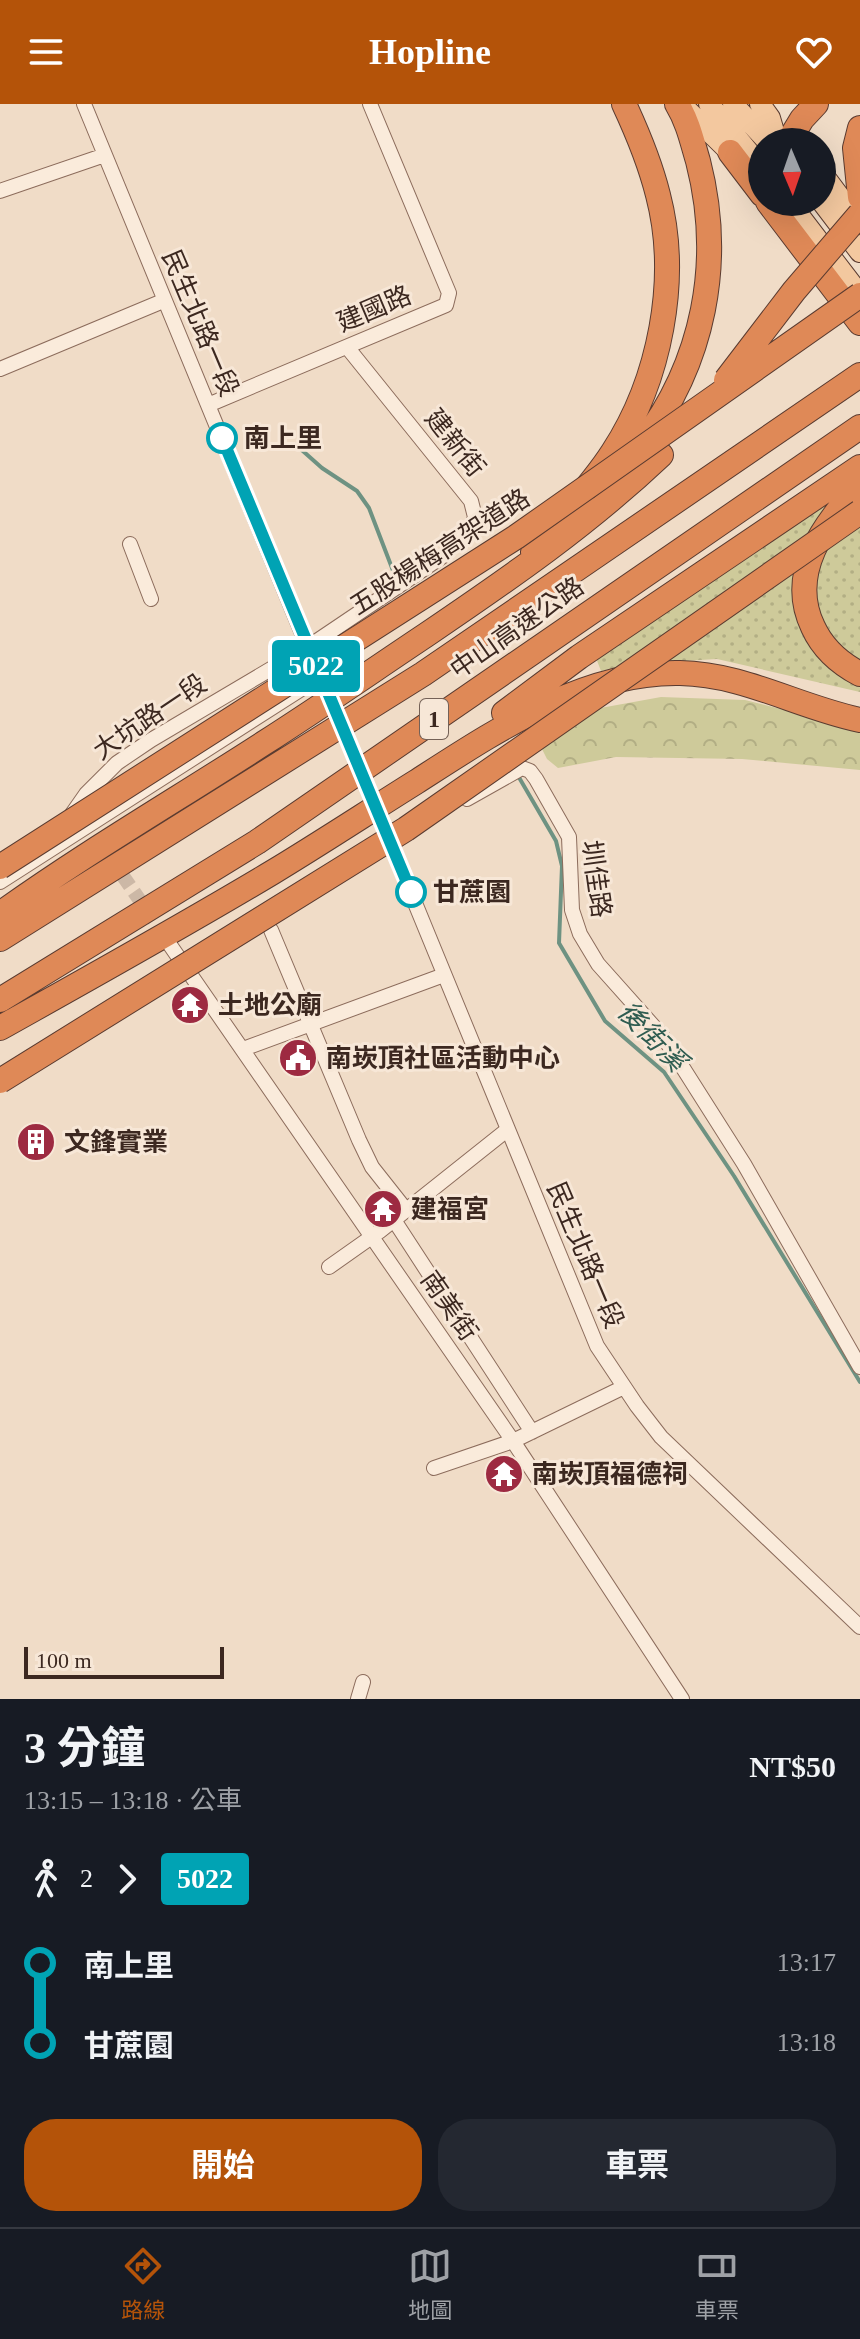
<!DOCTYPE html>
<html lang="zh-TW">
<head>
<meta charset="utf-8">
<style>
	body { margin:0; font-family:"Times New Roman","Noto Sans TC",serif; background:#242831; color:#f1f3f6; height:100vh; display:flex; flex-direction:column; font-size:30px; white-space:nowrap }
	* { box-sizing:border-box; margin:0 }
	p { font-size:26px; color:#9ea1a6 }
	.icon { flex:none; width:44px; height:44px; fill:none; stroke:currentColor; stroke-width:2; stroke-linecap:round; stroke-linejoin:round }
	.map { position:relative; height:1595px; overflow:hidden }
	.sheet { display:flex; flex-direction:column; background:#171b24; flex:1 }
	.sheet>* { flex:none }
	.badge { padding:0 16px; border-radius:6px; font-size:28px; line-height:52px }
	.needle { width:52px; rotate:178deg }
	.tools { position:absolute; left:748px; top:24px; display:grid; gap:16px }
	.tools a { display:grid; place-items:center; width:88px; height:88px; border-radius:50%; background:#171b24; box-shadow:0 8px 32px #0002; font-size:40px }
	.scale { position:absolute; left:24px; bottom:20px; width:200px; box-sizing:border-box; padding-left:8px; border:4px solid #3c2820; border-top:0; font-size:22px; line-height:28px; white-space:nowrap; color:#3c2820; -webkit-text-stroke:6px #f7e7d7; paint-order:stroke }
	.map>.badge { position:absolute; translate:-50% -50%; box-shadow:0 0 0 4px #fff }
	.legs { display:flex; align-items:center; gap:12px; height:88px; padding:0 24px; font-size:26px }
	.legs p { margin-inline-start:auto }
	.headline { display:flex; align-items:center; justify-content:space-between; height:136px; padding:0 24px }
	h1 { font-size:44px; font-weight:700; line-height:60px }
	.cta { display:flex; gap:16px; margin-top:auto; padding:16px 24px }
	.cta a { flex:1; height:92px; border-radius:32px; background:#b45309; color:#fff; font-size:32px; font-weight:700; line-height:92px; text-align:center }
	.cta a+a { background:#242831; color:#f1f3f6 }
	ul { padding:0 24px; list-style:none }
	li { display:flex; align-items:center; gap:28px; height:80px; font-size:30px }
	li i { display:grid; place-items:center; width:12px; height:100%; margin:0 10px; background:currentColor }
	li i::after { content:''; width:20px; height:20px; margin:-10px; border:6px solid; border-radius:50%; background:#171b24 }
	li p { margin-inline-start:auto }
	li:first-child i { background:linear-gradient(#0000 50%,currentColor 0) }
	li:last-child i { background:linear-gradient(currentColor 50%,#0000 0) }
	header { display:flex; justify-content:space-between; align-items:center; height:104px; padding:0 24px; background:#b45309; color:#fff; font-size:36px; font-weight:700 }
	.tab-bar { display:flex; justify-content:space-around; align-items:center; height:112px; border-top:2px solid #363941; background:#171b24; font-size:22px; color:#9ea1a6 }
	.tab-bar a { display:grid; justify-items:center; gap:4px }
	.tab-bar .on { color:#b45309 }
	.map>svg:first-child { display:block }
</style>
</head>
<body>
<header><svg class="icon" aria-label="menu" viewBox="0 0 24 24"><path d="M4 6h16M4 12h16M4 18h16"/></svg>Hopline<svg class="icon" aria-label="heart" viewBox="0 0 24 24"><path d="M12 20l-8-8c-3-5 5-10 8-4 3-6 11-1 8 4z"/></svg></header>
<div class="map">
<svg width="860" height="1595" viewBox="0 0 860 1595">
	<defs>
		<pattern id="grass-dots" width="8" height="8" patternUnits="userSpaceOnUse" patternTransform="scale(2)"><rect width="8" height="8" fill="#ceca9a"/><path d="M2 2h.1M6 6h.1" fill="none" stroke="#b2ae84" stroke-width="1.8" stroke-linecap="round"/></pattern>
		<pattern id="forest-crowns" width="20" height="18" patternUnits="userSpaceOnUse" patternTransform="scale(2)"><rect width="20" height="18" fill="#ceca9a"/><path d="M2 6a3 3 0 1 1 6 0M12 15a3 3 0 1 1 6 0" fill="none" stroke="#b2ae84"/></pattern>
	</defs>
	<rect width="100%" height="100%" fill="#f0dcc7"/>
	<path fill="url(#grass-dots)" d="M839,387l-43,113 64,79v9l-143,-33 -85,5 -31,7 -5,-13z
		M860,394v164l-21,-12 -20,-29 -6,-32 3,-25z"/>
	<path fill="url(#forest-crowns)" d="M661,593l84,3 115,29v41l-118,-11 -126,-2 -58,11 -11,-9 -5,-10 53,-40z"/>
	<g fill="none" stroke-linecap="round" stroke-linejoin="round">
		<path stroke="#6e9282" stroke-width="4" d="M295,340l27,24 35,23 12,17 28,73
			M517,670l39,67 6,25 -3,77 46,78 59,51 70,104 126,206"/>
		<path stroke="#ccb8a6" stroke-width="14" stroke-dasharray="14 7" stroke-linecap="butt" d="M339,618l39,91
			M98,736l70,101"/>
		<g stroke="#8c6c5c" stroke-width="16">
			<path id="street" d="M84,0l243,590
				M0,87l105,-36
				M0,265l163,-68
				M208,301l238,-100 3,-12 -79,-189
				M130,440l21,55
				M467,695l55,-31 8,3 6,8 33,58 3,73 8,24 18,30 66,74 80,126 116,203
				M72,710l14,-20 31,-31 34,-23 157,-93 135,-91 29,-30 3,-9 -4,-16 -124,-154
				M383,721l214,521 40,60 24,31 199,190
				M0,778l320,-205
				M271,826l88,210 13,27 34,43
				M170,841l343,496 169,258
				M243,945l201,-74
				M394,1116l138,212
				M329,1163l51,-36 127,-101
				M434,1364l79,-27 111,-54
				M358,1595l5,-17"/>
		</g>
		<g stroke="#5a3b30" stroke-width="22">
			<path id="primary" d="M681,0l49,48 32,22
				M709,0l48,58
				M733,0l35,38
				M760,0l10,14 7,24
				M822,69l38,51
				M789,98l71,93
				M822,98l38,50"/>
		</g>
		<g stroke="#5a3b30" stroke-width="26">
			<path id="highway" d="M860,24l-5,20 5,49
				M788,38l14,-23 14,-15
				M730,48l32,42
				M768,98l92,121
				M641,341c63,-82 83,-183 57,-284 -6,-20 -10,-39 -21,-57
				M860,381c-36,39 -73,88 -47,142 10,22 26,36 47,47
				M533,448c26,-34 57,-64 80,-100 47,-72 67,-173 45,-257 -8,-32 -20,-61 -34,-91
				M504,609l75,-56 281,-190
				M0,810c85,-61 176,-114 264,-171 55,-35 108,-72 162,-108 84,-57 161,-110 235,-180
				M0,835l423,-265 437,-299
				M0,896l257,-158 603,-415
				M0,924c91,-51 183,-102 273,-156 48,-29 95,-60 143,-90 78,-50 167,-111 264,-109 64,1 118,34 180,47"/>
		</g>
		<use href="#street" stroke="#faebdb" stroke-width="14"/>
		<use href="#primary" stroke="#f3c89f" stroke-width="20"/>
		<use href="#highway" stroke="#df8957" stroke-width="24"/>
		<g stroke="#5a3b30" stroke-width="26" stroke-linecap="butt">
			<path id="highway-bridge" d="M726,276l68,-89 66,-77
				M0,763l516,-330 344,-242
				M0,977l406,-252 454,-317"/>
		</g>
		<use href="#highway-bridge" stroke="#df8957" stroke-width="24"/>
	</g>
	<g fill="none" stroke-linecap="round" stroke-linejoin="round">
		<g stroke="#fff" stroke-width="18">
			<path id="line-1" d="M222,334l189,454"/>
		</g>
		<use href="#line-1" stroke="#00a3b4" stroke-width="12"/>
	</g>
	<defs>
		<g id="temple-disc" transform="scale(2)"><circle r="9.5" fill="#9d2a41" stroke="#f7e7d7"/><path d="M0-6L5-2H3V0L6.5 2.5H4V6H1.5V3h-3V6H-4V2.5H-6.5L-3 0V-2H-5Z" fill="#fff"/></g>
		<g id="civic-disc" transform="scale(2)"><circle r="9.5" fill="#9d2a41" stroke="#f7e7d7"/><path d="M-.6-6.5H3V-4.5H.6V-3L4-1V1h2V6H-6V1h2V-1L-.6-3ZM-1.2 2.5V6h2.4V2.5Z" fill="#fff"/></g>
		<g id="building-disc" transform="scale(2)"><circle r="9.5" fill="#9d2a41" stroke="#f7e7d7"/><path d="M-4-6H4V6H1V3H-1V6H-4ZM-2.5-4.3h1.7v1.8h-1.7ZM.8-4.3h1.7v1.8H.8ZM-2.5-1h1.7V.8h-1.7ZM.8-1h1.7V.8H.8Z" fill="#fff"/></g>
	</defs>
	<g fill-rule="evenodd">
		<use href="#temple-disc" x="190" y="901"/>
		<use href="#civic-disc" x="298" y="954"/>
		<use href="#building-disc" x="36" y="1038"/>
		<use href="#temple-disc" x="383" y="1105"/>
		<use href="#temple-disc" x="504" y="1370"/>
	</g>
	<g fill="#fff" stroke="#00a3b4" stroke-width="4">
		<circle cx="222" cy="334" r="14"/>
		<circle cx="411" cy="788" r="14"/>
	</g>
	<g text-anchor="middle" dominant-baseline="central" stroke-width="6" stroke-linejoin="round" paint-order="stroke">
		<rect fill="#f7e7d7" stroke="#746157" stroke-width="2" x="420" y="595" width="28" height="40" rx="6"/>
		<g font-size="24" font-weight="bold" fill="#3c2820">
			<text x="434" y="615">1</text>
		</g>
		<g font-size="26" fill="#3c2820" stroke="#f7e7d7">
			<text transform="translate(374 205) rotate(-23)">建國路</text>
			<text transform="translate(200 219) rotate(67)">民生北路一段</text>
			<text transform="translate(455 339) rotate(51)">建新街</text>
			<text transform="translate(440 448) rotate(-33)">五股楊梅高架道路</text>
			<text transform="translate(517 524) rotate(-35)">中山高速公路</text>
			<text transform="translate(150 613) rotate(-34)">大坑路一段</text>
			<text transform="translate(596 775) rotate(82)">圳佳路</text>
			<text transform="translate(585 1151) rotate(67)">民生北路一段</text>
			<text transform="translate(449 1202) rotate(55)">南美街</text>
		</g>
		<g font-size="26" font-weight="bold" fill="#3c2820" stroke="#f7e7d7" text-anchor="start">
			<text x="244" y="334">南上里</text>
			<text x="433" y="788">甘蔗園</text>
		</g>
		<g font-size="26" font-weight="bold" fill="#3c2820" stroke="#f7e7d7" text-anchor="start">
			<text x="218" y="901">土地公廟</text>
			<text x="326" y="954">南崁頂社區活動中心</text>
			<text x="64" y="1038">文鋒實業</text>
			<text x="411" y="1105">建福宮</text>
			<text x="532" y="1370">南崁頂福德祠</text>
		</g>
		<g font-size="28" font-style="italic" fill="#2f5c50" stroke="#f7e7d7">
			<text transform="translate(652 932) rotate(46)">後街溪</text>
		</g>
	</g>
</svg>
<div class="tools">
<a><svg class="needle" viewBox="-14 -14 28 28"><path d="M0-13l5 13h-10z" fill="#e53935"/><path d="M0 13l5-13h-10z" fill="#9ea1a6"/></svg></a>
</div>
<div class="scale">100 m</div>
<b class="badge" style="left:316px;top:562px;background:#00a3b4;color:#fff">5022</b>
</div>
<section class="sheet">
<div class="headline"><div><h1>3 分鐘</h1><p>13:15 – 13:18 · 公車</p></div><b>NT$50</b></div>
<div class="legs"><svg class="icon" aria-label="walk" viewBox="0 0 24 24"><circle cx="13" cy="4" r="2"/><path d="M13 8l-2 6 4 7M11 14l-3 7M7 12l3-4h3l4 4"/></svg>2<svg class="icon" aria-label="forward" viewBox="0 0 24 24"><path d="M9 5l7 7-7 7"/></svg><b class="badge" style="background:#00a3b4;color:#fff">5022</b></div>
<ul>
<li><i style="color:#00a3b4"></i><b>南上里</b><p>13:17</p></li>
<li><i style="color:#00a3b4"></i><b>甘蔗園</b><p>13:18</p></li>
</ul>
<div class="cta"><a>開始</a><a>車票</a></div>
</section>
<nav class="tab-bar">
<a class="on"><svg class="icon" aria-label="directions" viewBox="0 0 24 24"><path d="M12 3l9 9-9 9-9-9zM9 14v-3h6M13 9l2 2-2 2"/></svg>路線</a>
<a><svg class="icon" aria-label="map" viewBox="0 0 24 24"><path d="M3 6l6-2 6 2 6-2v14l-6 2-6-2-6 2zM9 4v14M15 6v14"/></svg>地圖</a>
<a><svg class="icon" aria-label="tickets" viewBox="0 0 24 24"><path d="M3 7h18v10H3zM15 7v10"/></svg>車票</a>
</nav>
</body>
</html>
